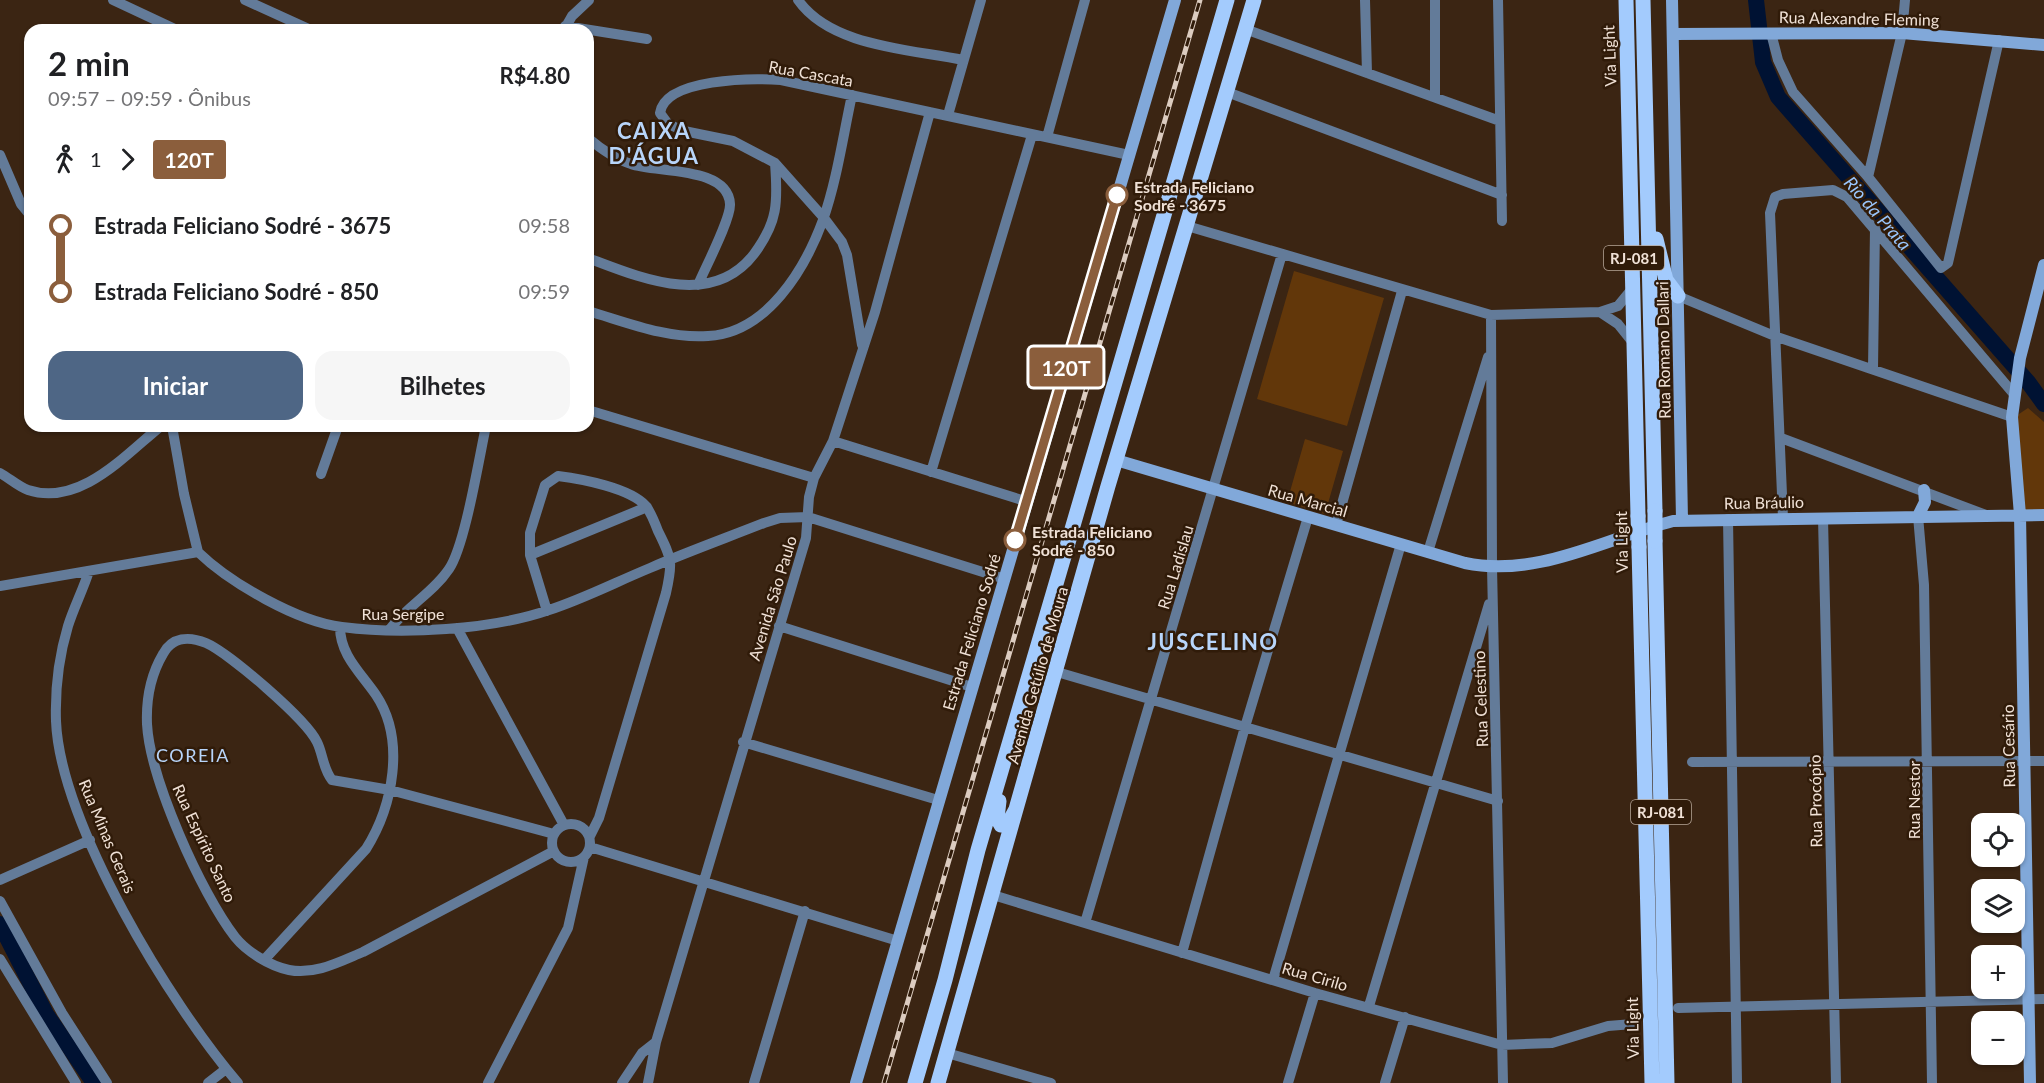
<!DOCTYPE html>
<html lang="pt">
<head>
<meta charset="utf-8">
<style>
	body { margin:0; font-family:Lato,sans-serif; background:#f6f6f6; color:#202124; height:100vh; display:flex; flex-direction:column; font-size:22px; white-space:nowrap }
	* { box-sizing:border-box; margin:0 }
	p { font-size:20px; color:#757577 }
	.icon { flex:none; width:33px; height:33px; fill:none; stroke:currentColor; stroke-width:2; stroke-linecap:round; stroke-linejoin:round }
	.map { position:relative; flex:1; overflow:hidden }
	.drawer { position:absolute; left:24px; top:24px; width:570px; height:408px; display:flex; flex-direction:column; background:#fff; border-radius:18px; box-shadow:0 2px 4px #0004 }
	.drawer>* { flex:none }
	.badge { padding:0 12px; border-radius:4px; font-size:21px; line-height:39px }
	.fabs { position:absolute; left:1971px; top:813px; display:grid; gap:12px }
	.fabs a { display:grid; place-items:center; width:54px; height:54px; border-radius:12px; background:#fff; box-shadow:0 2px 4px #0004; font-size:30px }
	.map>.badge { position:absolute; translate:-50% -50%; box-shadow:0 0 0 3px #fff }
	.legs { display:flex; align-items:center; gap:9px; height:66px; padding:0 24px; font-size:20px }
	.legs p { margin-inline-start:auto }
	.summary { display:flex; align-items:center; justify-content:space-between; height:102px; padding:0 24px }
	h1 { font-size:33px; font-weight:700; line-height:45px }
	.button { display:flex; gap:12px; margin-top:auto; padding:12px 24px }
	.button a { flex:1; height:69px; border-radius:18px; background:#4e6685; color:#fff; font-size:24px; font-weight:700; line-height:69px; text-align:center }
	.button a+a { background:#f6f6f6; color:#202124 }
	ul { padding:0 24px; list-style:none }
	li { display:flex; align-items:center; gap:21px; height:66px; font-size:22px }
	li i { display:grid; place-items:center; width:9px; height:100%; margin:0 8px; background:currentColor }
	li i::after { content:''; width:15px; height:15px; margin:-8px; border:4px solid; border-radius:50%; background:#fff }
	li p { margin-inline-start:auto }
	li:first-child i { background:linear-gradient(#0000 50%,currentColor 0) }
	li:last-child i { background:linear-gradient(currentColor 50%,#0000 0) }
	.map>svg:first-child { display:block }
</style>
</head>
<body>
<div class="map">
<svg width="2044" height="1083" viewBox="0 0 2044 1083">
	<rect width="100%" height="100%" fill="#3b2513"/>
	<path fill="#62370a" d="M1294,271l90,27 -37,128 -90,-27z
		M2028,408l16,14v88h-21l-7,-94z
		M1305,439l38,12 -18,63 -38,-12z"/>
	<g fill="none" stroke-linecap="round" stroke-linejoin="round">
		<path stroke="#001233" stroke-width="16" d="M1756,0l7,62 15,35 250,285 16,22
			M0,924l46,90 48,69"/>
		<path stroke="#637b99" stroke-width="10" d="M113,0l64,30
			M245,0l66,30
			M798,0c33,47 112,49 165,60
			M1365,0l2,73
			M1435,0v97
			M1498,0l4,221
			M565,26l82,13
			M1245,29l255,92
			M564,30l8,-14 17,-16
			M1771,33l7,27 15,32 75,85 73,91 7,-5 51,-223
			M1227,92l275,103
			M948,115l33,-115
			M1047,137l38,-137
			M588,138c13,11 27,21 43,26 25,9 97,2 99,40 1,15 -25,64 -32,81
			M0,155l21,49 9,11
			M1868,177l34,-144 3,-33
			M1187,226l304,89 109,-3 18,-6 14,-17
			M588,258c53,20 124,51 166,-4 24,-32 24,-52 21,-91
			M1678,296l99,41 235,80
			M588,311c38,11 79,28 120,25 59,-3 97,-67 115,-116 14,-40 20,-84 29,-125
			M1600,312l18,12 16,20
			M1491,315l1,252 11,516
			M862,345l-15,-90 -5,-13 -18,-24 -49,-55 -42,-22 -49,-10 -16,-7 -8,-11c5,-35 93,-35 121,-33l348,75
			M1873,369l2,-141
			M588,410l226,68
			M172,426l12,68 14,58
			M1781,438l205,77
			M833,441l192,60
			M931,472l101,-337
			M0,473c9,5 19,14 28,17 52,17 97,-35 133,-64
			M321,474l17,-48
			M1918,516l6,69 8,498
			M1783,518l-13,-305 5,-16 8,-3 50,-4 14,7 166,196
			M1823,518l13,565
			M1728,519l9,564
			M1336,525l66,-234
			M198,552c32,31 100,70 144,75 60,8 149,3 207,-17 34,-11 67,-28 101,-42 37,-16 76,-30 114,-45l16,-5 28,-1 197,62
			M1428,552l60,-195
			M530,555l117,-48
			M89,571c-6,19 -15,36 -21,55 -9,30 -13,64 -12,95 4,103 115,284 182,362
			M0,586l198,-34
			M547,611l-17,-56v-22l15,-48 13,-9c24,3 72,12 88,30 5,7 9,17 12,25 14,28 15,31 8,62l-67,225 -9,18
			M779,626l193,61
			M457,628l107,197
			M390,629c17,-23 43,-36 59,-60 16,-23 30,-111 37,-143
			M1057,672l441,129
			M743,742l195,58
			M1692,762l352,-1
			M552 843a19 19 0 1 1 38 0a19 19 0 1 1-38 0Z
			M554,834l-164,-44 -58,-10c-9,-11 -9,-26 -15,-38 -11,-23 -88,-89 -111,-99 -17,-7 -34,-6 -43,11 -13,22 -17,44 -16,70 3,55 54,169 88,213 12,15 35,29 54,33 26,5 50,-8 74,-18l191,-101
			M590,847l308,94
			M0,880l90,-40
			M993,895l322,98 187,52 50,-2 56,-17 25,-2
			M0,901l62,112 45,70
			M1085,923l197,-669
			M1182,953l63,-226 63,-210
			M0,959l76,124
			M264,960l102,-111c27,-43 40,-109 10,-154 -15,-22 -36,-40 -36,-68
			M1273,980l128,-436
			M1369,1006l120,-402
			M1678,1008l366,-9
			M947,1053l104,30
			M208,1083l18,-14
			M488,1083l80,-155 16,-71
			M622,1083l20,-30 14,-11 150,-504 3,-41 5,-19 19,-37 42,-129 55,-200
			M648,1083l8,-41
			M754,1083l51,-172
			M1288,1083l27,-90
			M1385,1083l20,-66"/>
		<path stroke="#81a8d9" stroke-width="12" d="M1672,0l10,520
			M1673,34l229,-1 142,12
			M1116,460l349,103c73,15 139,-24 208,-42l371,-6
			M1918,516l7,-14 -1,-12
			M856,1083l319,-1083
			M2030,1083l-10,-568 -8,-98 8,-59 24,-93"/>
		<path stroke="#a3cbfd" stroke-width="15" d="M1626,0l12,516
			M1643,0l12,511
			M1656,239l10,41 12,16
			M1655,541l12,542
			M1639,547l13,536
			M999,801l-2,17 4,7 7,-1 7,-13
			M915,1083l30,-103 33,-130 249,-850
			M938,1083l170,-597 146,-486"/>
		<g stroke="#dcccc0" stroke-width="5">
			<path id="rail" d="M884,1083l316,-1083"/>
		</g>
		<use href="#rail" stroke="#301b09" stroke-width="3" stroke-dasharray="9" stroke-linecap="butt"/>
		<path stroke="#a3cbfd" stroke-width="15" d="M1655,511v30
			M1638,516l1,31"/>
	</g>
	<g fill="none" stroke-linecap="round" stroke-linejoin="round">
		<g stroke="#fff" stroke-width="14">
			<path id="line-1" d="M1015,540l102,-345"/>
		</g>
		<use href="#line-1" stroke="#8b5e3c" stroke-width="9"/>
	</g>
	<g fill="#fff" stroke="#8b5e3c" stroke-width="3">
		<circle cx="1117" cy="195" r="10"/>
		<circle cx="1015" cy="540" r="10"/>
	</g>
	<g text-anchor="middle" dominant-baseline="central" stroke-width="5" stroke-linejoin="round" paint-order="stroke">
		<g fill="#301b09" stroke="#b6a698" stroke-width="1.5">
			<rect x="1604" y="246" width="60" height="24" rx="4.5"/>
			<rect x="1631" y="800" width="60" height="24" rx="4.5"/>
		</g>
		<g font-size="15" font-weight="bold" fill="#f0e1d6">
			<text x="1634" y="258">RJ-081</text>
			<text x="1661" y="812">RJ-081</text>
		</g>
		<g font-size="16" fill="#f0e1d6" stroke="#301b09">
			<text transform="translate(1859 18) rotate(1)">Rua Alexandre Fleming</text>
			<text transform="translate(1609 56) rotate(-92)">Via Light</text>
			<text transform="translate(811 73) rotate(10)">Rua Cascata</text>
			<text transform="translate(1663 350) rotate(-91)">Rua Romano Dallari</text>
			<text transform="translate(1308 500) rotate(16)">Rua Marcial</text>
			<text transform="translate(1764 502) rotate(-1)">Rua Bráulio</text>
			<text transform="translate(1621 542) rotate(-91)">Via Light</text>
			<text transform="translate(1175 567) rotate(-73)">Rua Ladislau</text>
			<text transform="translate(772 598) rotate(-73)">Avenida São Paulo</text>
			<text x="403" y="613">Rua Sergipe</text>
			<text transform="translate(971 632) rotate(-73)">Estrada Feliciano Sodré</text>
			<text transform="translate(1037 675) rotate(-74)">Avenida Getúlio de Moura</text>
			<text transform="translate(1480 699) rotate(-92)">Rua Celestino</text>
			<text transform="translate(2008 746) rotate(-91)">Rua Cesário</text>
			<text transform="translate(1913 800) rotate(-90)">Rua Nestor</text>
			<text transform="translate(1815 801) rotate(-91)">Rua Procópio</text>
			<text transform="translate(108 836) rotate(67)">Rua Minas Gerais</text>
			<text transform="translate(205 843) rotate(65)">Rua Espírito Santo</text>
			<text transform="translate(1315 976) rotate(16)">Rua Cirilo</text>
			<text transform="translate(1632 1028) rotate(-91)">Via Light</text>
		</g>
		<g font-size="16" font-weight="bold" fill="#f0e1d6" stroke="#301b09" text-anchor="start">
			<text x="1134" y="186">Estrada Feliciano<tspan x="1134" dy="18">Sodré - 3675</tspan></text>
			<text x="1032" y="531">Estrada Feliciano<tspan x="1032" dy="18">Sodré - 850</tspan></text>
		</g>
		<g font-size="18" font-style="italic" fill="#99c5fc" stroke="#301b09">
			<text transform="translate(1878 213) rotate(49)">Rio da Prata</text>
		</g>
		<g font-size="18" letter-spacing="1.5" fill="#b8d5fa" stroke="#301b09">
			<text x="193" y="755">COREIA</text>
		</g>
		<g font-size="22" font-weight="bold" letter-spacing="1.5" fill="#b8d5fa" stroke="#301b09">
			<text x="654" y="130">CAIXA<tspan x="654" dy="25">D'ÁGUA</tspan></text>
			<text x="1213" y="641">JUSCELINO</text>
		</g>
	</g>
</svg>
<div class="fabs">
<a><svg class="icon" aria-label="locate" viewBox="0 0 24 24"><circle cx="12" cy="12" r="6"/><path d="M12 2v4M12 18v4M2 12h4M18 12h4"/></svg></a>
<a><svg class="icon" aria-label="layers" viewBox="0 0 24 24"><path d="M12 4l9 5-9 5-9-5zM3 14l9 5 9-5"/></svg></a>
<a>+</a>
<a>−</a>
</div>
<b class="badge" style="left:1066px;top:367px;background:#8b5e3c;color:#fff">120T</b>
<section class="drawer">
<div class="summary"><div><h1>2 min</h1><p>09:57 – 09:59 · Ônibus</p></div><b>R$4.80</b></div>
<div class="legs"><svg class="icon" aria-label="walk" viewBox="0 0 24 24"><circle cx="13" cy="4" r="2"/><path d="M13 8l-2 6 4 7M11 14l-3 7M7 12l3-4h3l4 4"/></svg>1<svg class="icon" aria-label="forward" viewBox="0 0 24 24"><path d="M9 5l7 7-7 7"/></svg><b class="badge" style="background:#8b5e3c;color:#fff">120T</b></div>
<ul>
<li><i style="color:#8b5e3c"></i><b>Estrada Feliciano Sodré - 3675</b><p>09:58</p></li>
<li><i style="color:#8b5e3c"></i><b>Estrada Feliciano Sodré - 850</b><p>09:59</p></li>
</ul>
<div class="button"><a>Iniciar</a><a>Bilhetes</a></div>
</section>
</div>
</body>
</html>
